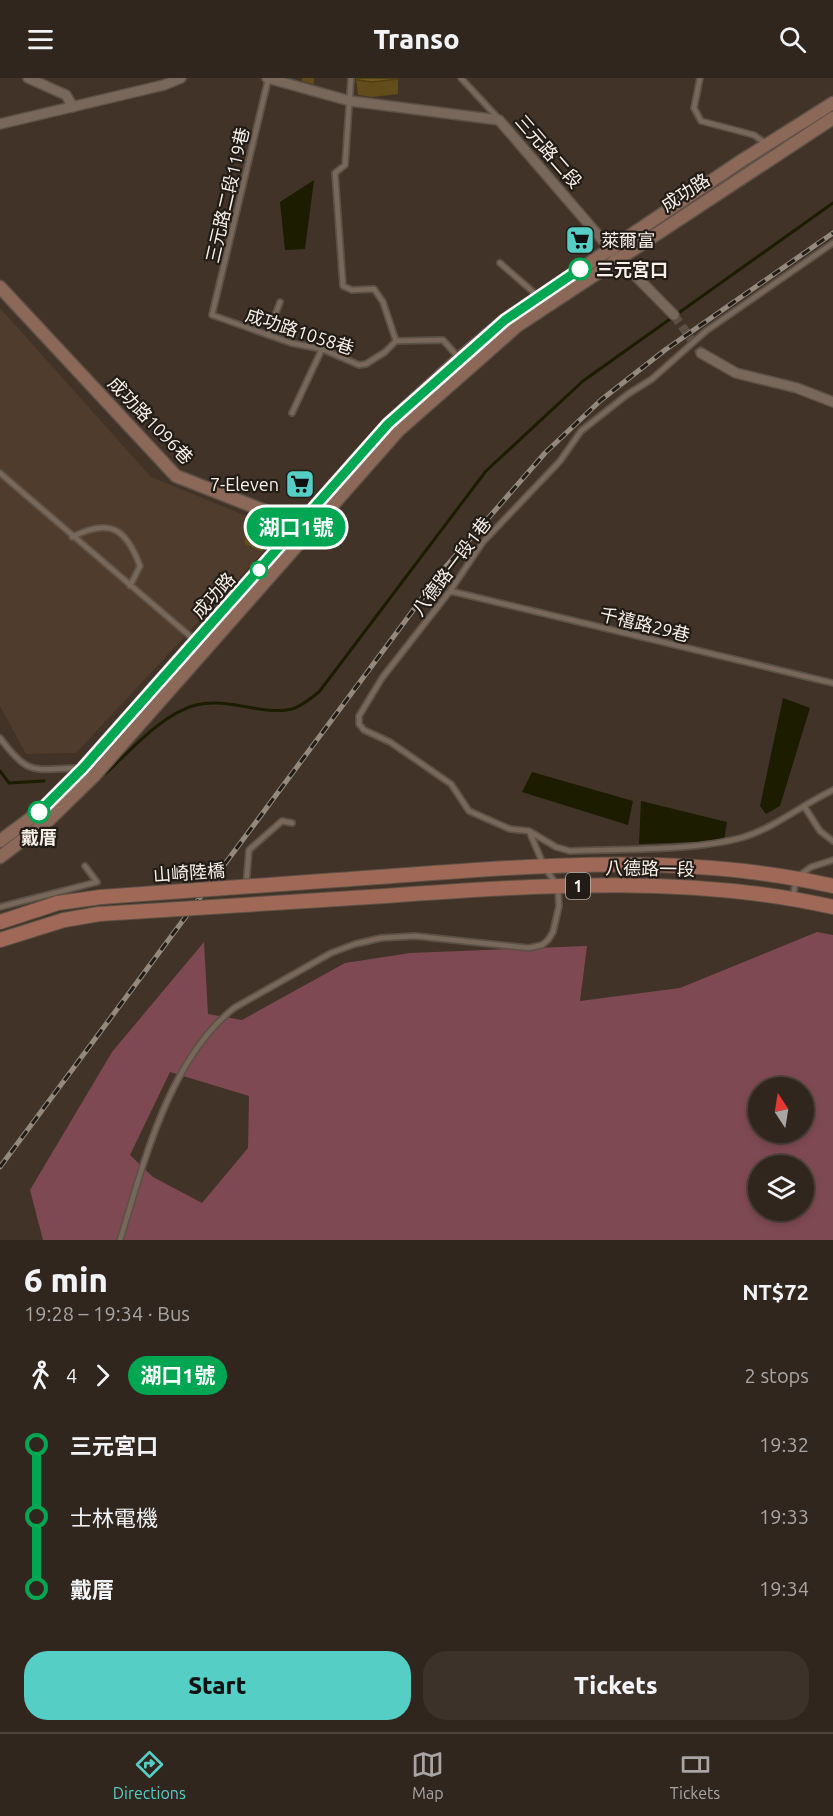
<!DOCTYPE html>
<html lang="en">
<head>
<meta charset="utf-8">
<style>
	body { margin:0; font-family:Ubuntu,"Noto Sans TC",sans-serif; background:#3d322a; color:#f1f3f6; height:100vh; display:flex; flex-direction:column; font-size:22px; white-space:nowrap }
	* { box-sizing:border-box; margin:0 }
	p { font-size:20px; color:#a8a5a4 }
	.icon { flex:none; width:33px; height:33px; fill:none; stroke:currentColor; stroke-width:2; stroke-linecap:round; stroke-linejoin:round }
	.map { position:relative; height:1162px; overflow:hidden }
	.side { display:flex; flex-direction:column; background:#31261d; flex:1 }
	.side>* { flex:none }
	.badge { padding:0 12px; border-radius:20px; font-size:21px; line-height:39px }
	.needle { width:39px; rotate:348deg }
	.tools { position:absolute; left:748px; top:999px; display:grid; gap:12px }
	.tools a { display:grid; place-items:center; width:66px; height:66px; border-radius:50%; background:#31261d; box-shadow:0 3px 9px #0003,0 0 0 2px #4c433b; font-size:30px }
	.map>.badge { position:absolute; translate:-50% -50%; box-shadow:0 0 0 3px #fff }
	.legs { display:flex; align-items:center; gap:9px; height:66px; padding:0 24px; font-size:20px }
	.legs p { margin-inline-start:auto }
	.head { display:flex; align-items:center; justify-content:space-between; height:102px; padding:0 24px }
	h1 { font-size:33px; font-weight:800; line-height:45px }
	.button { display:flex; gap:12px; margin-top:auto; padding:12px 24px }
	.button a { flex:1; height:69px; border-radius:24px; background:#55cec5; color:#111; font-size:24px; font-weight:800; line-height:69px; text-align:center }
	.button a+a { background:#3d322a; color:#f1f3f6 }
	ul { padding:0 24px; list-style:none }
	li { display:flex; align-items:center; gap:21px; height:72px; font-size:22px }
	li i { display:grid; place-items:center; width:9px; height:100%; margin:0 8px; background:currentColor }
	li i::after { content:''; width:15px; height:15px; margin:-8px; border:4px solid; border-radius:50%; background:#31261d }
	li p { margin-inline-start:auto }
	li:first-child i { background:linear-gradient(#0000 50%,currentColor 0) }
	li:last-child i { background:linear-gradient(currentColor 50%,#0000 0) }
	header { display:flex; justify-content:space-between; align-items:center; height:78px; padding:0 24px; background:#31261d; font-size:27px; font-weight:800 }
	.tabs { display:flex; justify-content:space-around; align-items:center; height:84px; border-top:2px solid #4c433b; background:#31261d; font-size:16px; color:#a8a5a4 }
	.tabs a { display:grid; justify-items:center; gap:3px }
	.tabs .active { color:#55cec5 }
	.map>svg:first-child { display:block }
</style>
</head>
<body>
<header><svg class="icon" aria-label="menu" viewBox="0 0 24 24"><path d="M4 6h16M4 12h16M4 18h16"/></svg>Transo<svg class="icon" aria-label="search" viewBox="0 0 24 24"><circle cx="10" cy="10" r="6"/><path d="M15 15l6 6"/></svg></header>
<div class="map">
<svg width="833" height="1162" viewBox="0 0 833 1162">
	<rect width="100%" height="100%" fill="#413327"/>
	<path fill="#4f3c2c" d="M0,230l151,169 132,54 -207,222 -50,1 -26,-48z"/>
	<path fill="#7e4952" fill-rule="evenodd" d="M817,854l16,3v305h-790l-13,-50 82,-138 92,-110 4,72 34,6 103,-57 65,-10 177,-7 -7,55 100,-13zM170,994l79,24 -1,52 -46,55 -49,-26 -23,-22zM759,1010h45v44h-45zM759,1088h45v44h-45z"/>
	<path fill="#1b1c00" d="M314,102l-9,69 -20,1 -5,-48z
		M783,620l27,10 -30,98 -14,8 -6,-8z
		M532,694l101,29 -5,24 -106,-33z
		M641,723l86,21 -3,19 -85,3z"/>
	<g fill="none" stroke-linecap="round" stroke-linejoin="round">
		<path stroke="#1b1c00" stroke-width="3" d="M0,693l9,12 35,-2
			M105,696c25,-23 58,-61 91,-69 33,-8 66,11 96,4 9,-2 20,-12 27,-17l167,-221 97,-90 250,-178"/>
		<path stroke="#5c4f44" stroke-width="9" stroke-dasharray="9 4.5" stroke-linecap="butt" d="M674,237l27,38"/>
		<g stroke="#5d5147" stroke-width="8">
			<path id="lane" d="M351,0l-6,87 -10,8 8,113 9,4 22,-1 9,13 13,39
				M461,0l37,40
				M700,0l-6,30 7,13 53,14 11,8
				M268,2l-56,235 79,28 31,6 37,16 7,-1 19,-12 11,-11 47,-1 25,28
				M500,185l39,34
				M268,257l12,-33
				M292,335l30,-64
				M0,395l205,176
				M72,459c38,-19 54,-9 68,29l-10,20
				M450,513l383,92
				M0,660c29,39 33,31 79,30
				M804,728l16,25 13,10
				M529,753l27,16 14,4c51,-2 126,0 174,-14 32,-10 59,-33 89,-47
				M246,808l3,-36 33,-29 10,2
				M793,820l3,-20 15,-11 22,-7
				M0,829l97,-25 -12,-16
				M120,1162c24,-77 48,-179 114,-232l97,-55 24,-9 26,-6 34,-2 114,12 13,-3 6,-5 5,-8 6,-26 -1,-19 -14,-21 -15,-35 -19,-2 -41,-18 -18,-27 -61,-42 -26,-12 -5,-6v-8l23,-38 68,-87 33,-49 77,-81 21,-30 47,-37 24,-15 54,-48 127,-88"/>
		</g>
		<g stroke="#5d5147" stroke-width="12">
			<path id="street" d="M28,0l38,17 7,12
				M267,0l83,23 149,19 118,137 57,58
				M0,46l164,-39 17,-7
				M701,275l35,20 61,15 36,14"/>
		</g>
		<g stroke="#5d5147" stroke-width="15">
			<path id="secondary" d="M0,209l176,189 130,51
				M0,763l39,-29 44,-44 305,-344 73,-67 44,-37 236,-159 92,-58
				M0,779l49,-37 45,-44 304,-345 119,-105 316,-208"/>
		</g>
		<g stroke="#5d5147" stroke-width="16">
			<path id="primary" d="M323,803c168,-11 344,-33 510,5
				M322,822c170,-10 343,-31 511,7
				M0,844l58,-19
				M0,862l64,-20"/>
		</g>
		<use href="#lane" stroke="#78685b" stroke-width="4.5"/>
		<use href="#street" stroke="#78685b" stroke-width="9"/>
		<use href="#secondary" stroke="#8c6859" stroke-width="12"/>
		<use href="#primary" stroke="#a06957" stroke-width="14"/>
		<g stroke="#94897e" stroke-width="5">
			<path id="rail" d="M0,1089l443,-597 102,-117 56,-53 64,-50 168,-117"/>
		</g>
		<use href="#rail" stroke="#221c17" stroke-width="3" stroke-dasharray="9" stroke-linecap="butt"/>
		<g stroke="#5d5147" stroke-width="16" stroke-linecap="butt">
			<path id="primary-bridge" d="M58,825l43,-6 222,-16
				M64,842l35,-6 223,-14"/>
		</g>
		<use href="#primary-bridge" stroke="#a06957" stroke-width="14"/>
	</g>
	<path fill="#624d1a" d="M302,0h12v6l-12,-3z
		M356,0h42v16l-26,3 -14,-2z
		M245,458l22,6 -4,10 -18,-8z"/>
	<path fill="#503f15" d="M267,457v7l-4,10v-8z"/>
	<path fill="#725a1e" stroke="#503f15" stroke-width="1.5" d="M358,0h40v1l-26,3 -14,-2z
		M250,449l17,8 -4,9 -18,-8z"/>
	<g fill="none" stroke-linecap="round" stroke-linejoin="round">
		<g stroke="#fff" stroke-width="14">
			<path id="line-1" d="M39,734l44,-44 305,-344 117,-104 75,-51"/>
		</g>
		<use href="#line-1" stroke="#00a651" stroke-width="9"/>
	</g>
	<defs>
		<g id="supermarket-square" transform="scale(1.5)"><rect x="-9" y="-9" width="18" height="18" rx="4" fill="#55cec5" stroke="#221c17"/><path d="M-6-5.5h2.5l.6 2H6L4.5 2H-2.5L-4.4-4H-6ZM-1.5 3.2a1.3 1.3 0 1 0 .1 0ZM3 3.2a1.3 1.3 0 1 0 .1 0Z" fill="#111"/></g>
	</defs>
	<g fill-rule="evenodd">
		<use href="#supermarket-square" x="580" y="162"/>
		<use href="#supermarket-square" x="300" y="406"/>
	</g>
	<g fill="#fff" stroke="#00a651" stroke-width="3">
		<circle cx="580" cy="191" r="10"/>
		<circle cx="259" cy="492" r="8"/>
		<circle cx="39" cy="734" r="10"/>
	</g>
	<g text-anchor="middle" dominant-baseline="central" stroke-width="4.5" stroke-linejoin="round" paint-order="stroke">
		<rect fill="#221c17" stroke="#b8b0a9" stroke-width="1.5" x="566" y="795" width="24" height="26" rx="4.5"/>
		<g font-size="16" font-weight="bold" fill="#f8efe7">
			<text x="578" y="808">1</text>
		</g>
		<g font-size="18" fill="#f8efe7" stroke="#221c17">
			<text transform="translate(549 73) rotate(49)">三元路二段</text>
			<text transform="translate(685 114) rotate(-33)">成功路</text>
			<text transform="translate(227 117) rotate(-77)">三元路二段119巷</text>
			<text transform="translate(300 253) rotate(18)">成功路1058巷</text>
			<text transform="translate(151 342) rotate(46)">成功路1096巷</text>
			<text transform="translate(451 488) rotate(-53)">八德路一段1巷</text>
			<text transform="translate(213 517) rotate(-48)">成功路</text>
			<text transform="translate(645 546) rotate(14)">千禧路29巷</text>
			<text transform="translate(650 790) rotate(1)">八德路一段</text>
			<text transform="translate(189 794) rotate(-4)">山崎陸橋</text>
		</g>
		<g font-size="18" fill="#f8efe7" stroke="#221c17" text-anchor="start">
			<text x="601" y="162">萊爾富</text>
			<text x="279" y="406" text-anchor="end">7-Eleven</text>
		</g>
		<g font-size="18" font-weight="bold" fill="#f8efe7" stroke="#221c17" text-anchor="start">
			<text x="596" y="191">三元宮口</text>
			<text x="39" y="759" text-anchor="middle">戴厝</text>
		</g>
	</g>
</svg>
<div class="tools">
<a><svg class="needle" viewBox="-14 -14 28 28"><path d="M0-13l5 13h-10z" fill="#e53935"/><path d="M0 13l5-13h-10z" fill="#a8a5a4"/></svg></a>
<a><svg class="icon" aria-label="layers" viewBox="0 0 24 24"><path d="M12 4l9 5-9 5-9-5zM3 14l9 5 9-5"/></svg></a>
</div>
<b class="badge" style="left:296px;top:449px;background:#00a651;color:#fff">湖口1號</b>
</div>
<section class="side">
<div class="head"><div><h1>6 min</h1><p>19:28 – 19:34 · Bus</p></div><b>NT$72</b></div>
<div class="legs"><svg class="icon" aria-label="walk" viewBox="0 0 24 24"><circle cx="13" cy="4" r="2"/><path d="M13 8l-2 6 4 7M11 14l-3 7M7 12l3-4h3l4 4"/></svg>4<svg class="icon" aria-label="forward" viewBox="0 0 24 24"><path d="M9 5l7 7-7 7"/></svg><b class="badge" style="background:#00a651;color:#fff">湖口1號</b><p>2 stops</p></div>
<ul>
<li><i style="color:#00a651"></i><b>三元宮口</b><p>19:32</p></li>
<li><i style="color:#00a651"></i><span>士林電機</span><p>19:33</p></li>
<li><i style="color:#00a651"></i><b>戴厝</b><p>19:34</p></li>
</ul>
<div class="button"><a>Start</a><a>Tickets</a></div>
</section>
<nav class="tabs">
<a class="active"><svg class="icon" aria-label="directions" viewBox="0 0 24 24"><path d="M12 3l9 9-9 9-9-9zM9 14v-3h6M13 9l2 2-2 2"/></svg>Directions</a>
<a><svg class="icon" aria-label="map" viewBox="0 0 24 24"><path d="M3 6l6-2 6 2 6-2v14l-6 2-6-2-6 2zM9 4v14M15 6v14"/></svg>Map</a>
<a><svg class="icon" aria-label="tickets" viewBox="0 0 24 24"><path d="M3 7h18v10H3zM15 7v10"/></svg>Tickets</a>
</nav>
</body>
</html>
